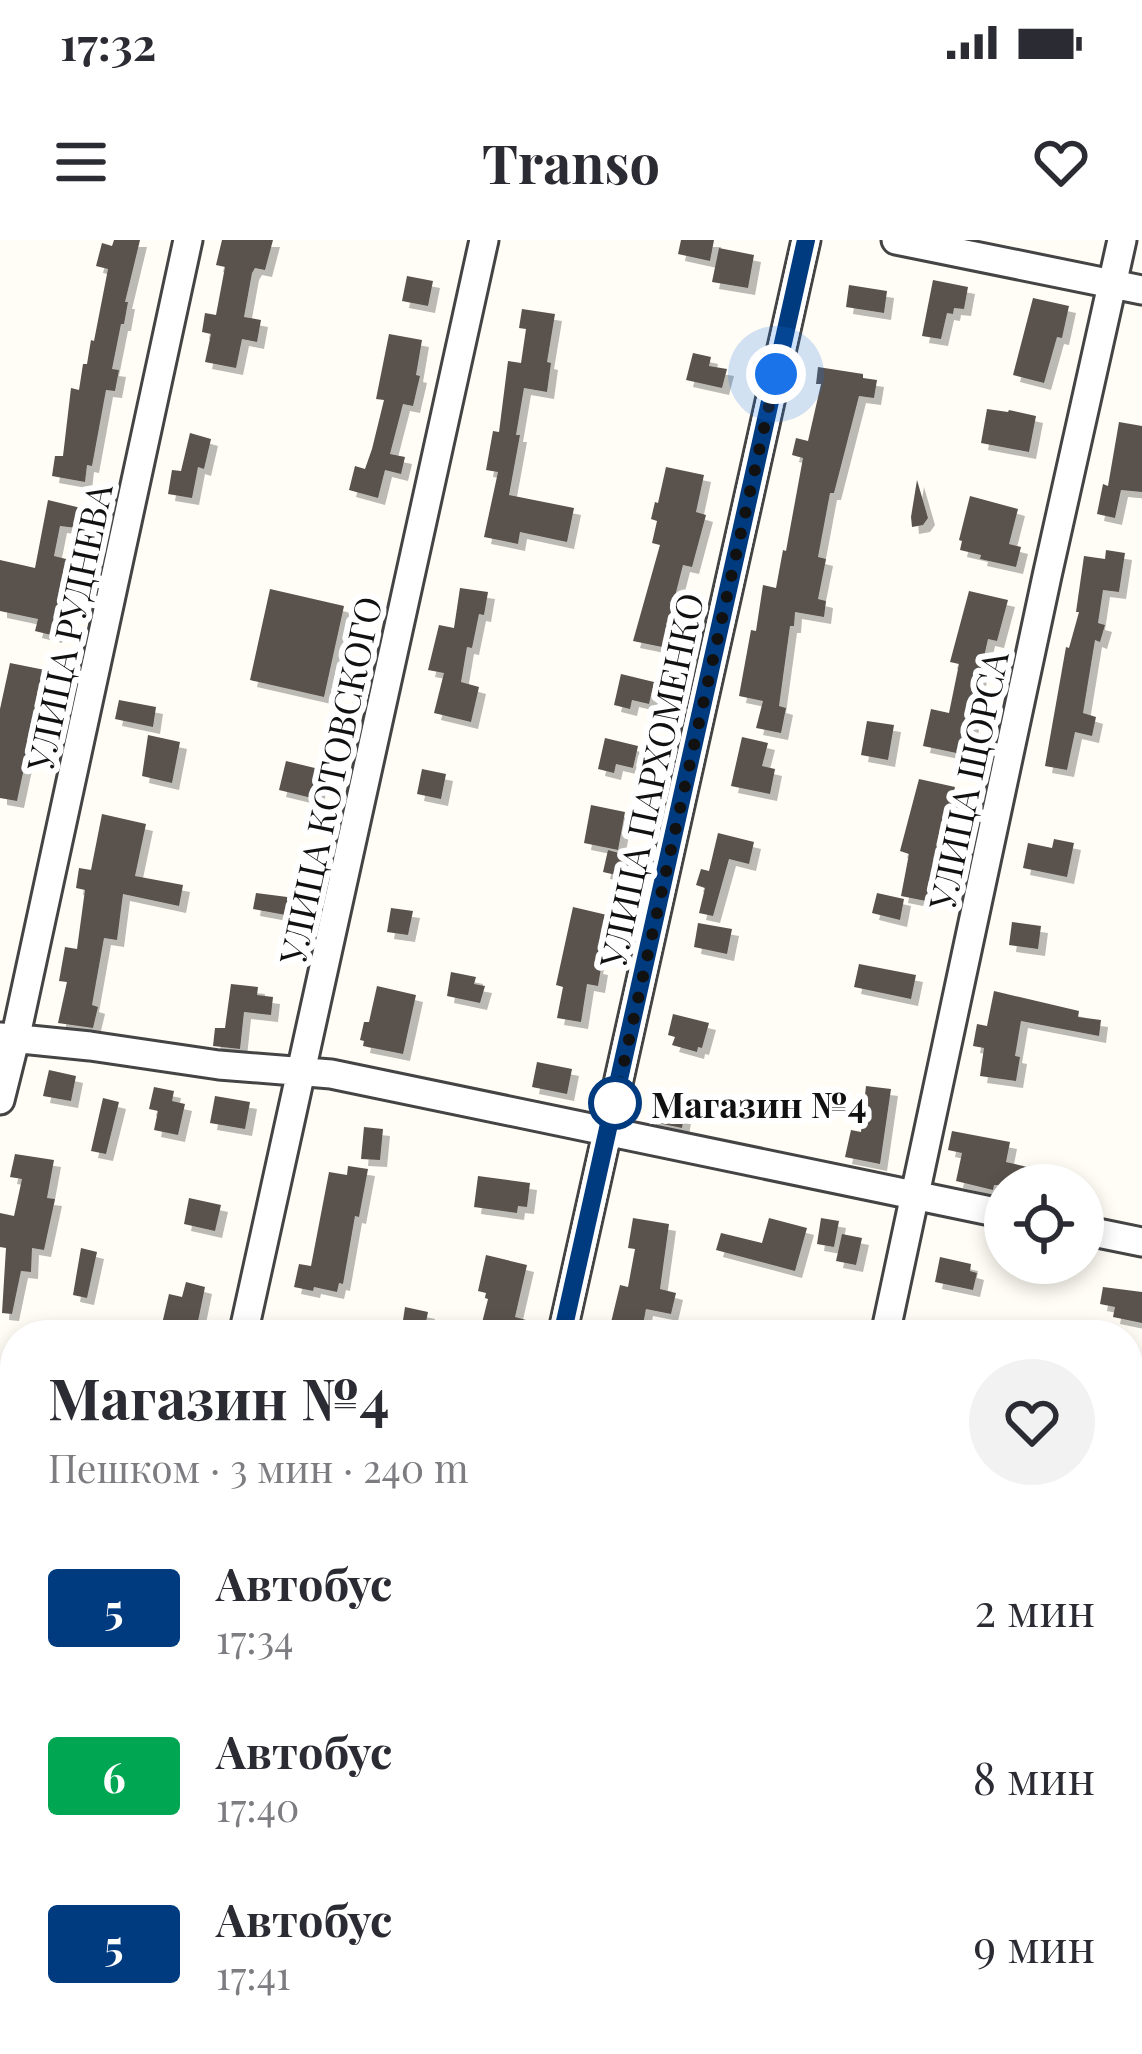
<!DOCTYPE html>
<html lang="ru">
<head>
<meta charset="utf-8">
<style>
	body { margin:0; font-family:"Playfair Display",serif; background:#f2f2f3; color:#2b2b33; height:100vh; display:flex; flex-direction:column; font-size:45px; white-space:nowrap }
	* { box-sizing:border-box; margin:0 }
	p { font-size:39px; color:#7c7c81 }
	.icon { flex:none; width:66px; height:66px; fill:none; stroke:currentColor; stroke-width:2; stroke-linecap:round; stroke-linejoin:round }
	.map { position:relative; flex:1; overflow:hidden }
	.sheet { position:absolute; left:0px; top:1080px; width:1143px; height:735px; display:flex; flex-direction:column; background:#fff; border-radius:48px 48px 0 0; box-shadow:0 6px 18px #0003 }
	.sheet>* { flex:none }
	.badge { padding:0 24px; border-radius:9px; font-size:42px; line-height:78px }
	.controls { position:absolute; left:984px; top:924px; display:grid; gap:24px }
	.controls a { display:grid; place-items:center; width:120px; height:120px; border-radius:50%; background:#fff; box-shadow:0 6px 18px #0003; font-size:60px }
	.you { position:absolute; width:60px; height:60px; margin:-30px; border:9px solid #fff; border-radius:50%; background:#1a73e8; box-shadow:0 0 0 18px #1a73e833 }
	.map>.badge { position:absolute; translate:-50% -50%; box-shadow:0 0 0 6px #fff }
	.round { display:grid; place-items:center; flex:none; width:126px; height:126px; border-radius:63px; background:#f2f2f3 }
	.head { display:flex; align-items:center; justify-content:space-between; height:204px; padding:0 48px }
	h1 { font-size:57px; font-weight:700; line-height:90px }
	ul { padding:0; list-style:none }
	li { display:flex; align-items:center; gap:36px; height:168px; padding:0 48px }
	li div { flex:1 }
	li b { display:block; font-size:45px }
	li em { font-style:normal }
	li .badge { min-width:132px; font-weight:700; text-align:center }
	.status { display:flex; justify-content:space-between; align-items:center; height:84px; padding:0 60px; background:#fff; direction:ltr }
	.status svg { height:33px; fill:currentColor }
	header { display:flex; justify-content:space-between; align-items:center; height:156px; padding:0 48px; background:#fff; font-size:54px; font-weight:700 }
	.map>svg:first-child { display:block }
</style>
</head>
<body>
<div class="status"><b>17:32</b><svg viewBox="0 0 49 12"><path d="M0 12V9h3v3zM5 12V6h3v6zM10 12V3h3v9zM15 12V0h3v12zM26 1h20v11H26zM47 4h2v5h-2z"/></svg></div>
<header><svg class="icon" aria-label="menu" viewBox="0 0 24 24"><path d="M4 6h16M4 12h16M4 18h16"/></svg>Transo<svg class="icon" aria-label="heart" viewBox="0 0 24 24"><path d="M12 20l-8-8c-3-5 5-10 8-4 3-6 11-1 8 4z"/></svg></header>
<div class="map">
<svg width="1142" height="1814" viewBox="0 0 1142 1814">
	<defs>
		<filter id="shadow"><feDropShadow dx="7" dy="7" stdDeviation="0" flood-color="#0004"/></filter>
	</defs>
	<rect width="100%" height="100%" fill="#fffdf5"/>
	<path fill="#5a524d" filter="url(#shadow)" d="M114,0h26l-15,62h3l-4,22h-3l-9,45 7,1 -4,21 -9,-1 -14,76 -5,-1 -2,17 -33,-6 3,-20h8l8,-68 8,2 4,-26h4l4,-24 3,1 14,-72 -12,-3 6,-23 10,3z
		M222,0h51l-8,30 -10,-2 -3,5 -8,44 17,3 -4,22 -15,-3 -6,29 -31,-6 6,-28 -9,-2 3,-19 11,2 9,-48 -9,-2z
		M681,0h33l-4,21 -32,-7z
		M719,8l35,7 -6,33 -36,-6z
		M407,36l26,5 -5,25 -26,-5z
		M933,40l35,7 -4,22 -10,-1 -1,6 -6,-1 -6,26 -19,-3z
		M849,45l38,6 -3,22 -38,-6z
		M1033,58l36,8 -7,32 -5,-1 -13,46 -31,-8z
		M522,69l33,5 -8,48 4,1 -4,29 -23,-4 -8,47h4l-11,60 65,13 -7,34 -47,-10 -2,12 -34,-7 14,-65 -12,-2 7,-39 6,1 9,-71 13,2 5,-34 -7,-1z
		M389,94l33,6 -6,35 4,1 -7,30 -10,-2 -13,50 15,3 -4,17 -16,-4 -7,28 -29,-8 6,-24 10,3 7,-20 12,-49 -8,-1z
		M693,113l18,4 -2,9 18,3 -5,19 -36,-8z
		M818,127l45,7v4l14,2 -3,18 -15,-2 -25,97h-4l-12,64 8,2 -8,40 8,2 -2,16 -29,-5 -1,14h-4l-11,80 7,2 -5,25 -25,-5 7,-27 -24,-5 12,-66 5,1 7,-46 13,3 7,-38 3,1 17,-93 -11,-3 4,-17 12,3 13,-57h-5z
		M987,169l21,3 1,-2 27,6 -7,36 -48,-9z
		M1119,182l23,4v66l-21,-2 -6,28 -18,-4 6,-30 5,2z
		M190,193l21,6 -7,30 -6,-2 -6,31 -24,-4 4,-24 9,1z
		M666,227l38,8 -8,37 10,3 -14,52 -9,-2 -21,82 -29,-6 27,-96 -8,-2 5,-22 -6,-2 4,-17 3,1z
		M917,240l11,38 -5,7 -11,2 -1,-10z
		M970,256l48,13 -9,35 12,3 -5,20 -36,-8 1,-4 -21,-5 2,-9 -3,-1z
		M48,260l33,8 -4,20 -17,-2 -6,30 16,4 -15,76 -20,-5 3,-12 -38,-8v-51l35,8z
		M1106,310l19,3 -6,39 -16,-2 -5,33 7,2 -5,17 -5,-2 -12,73 13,4 -4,19 -17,-4 -8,38 -22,-4 21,-119 3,1 10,-36h-3l8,-56 21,3z
		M460,348l28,4 -4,23 -5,-1 -7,34 -5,-1 -6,35 18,5 -8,35 -37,-9 10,-40 -16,-3 11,-45 15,3z
		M270,349l74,17 -20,91 -74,-17z
		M969,351l39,9 -11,41 -9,-2 -13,58 12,2 -4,20 -10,-1 -7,37 -43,-9 8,-37 18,4 10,-49 -9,-2z
		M10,423l35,7 -28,131 -17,-3v-89z
		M621,434l33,8 -5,22 -17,-4 -2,9 -16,-4z
		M119,460l37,7 -3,20 -38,-8z
		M867,481l27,4 -6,35 -27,-5z
		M148,495l32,7 -8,41 -30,-7z
		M742,497l26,6 -6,23 13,3 -5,25 -39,-8z
		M605,498l33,8 -5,22 -17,-4 -2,9 -16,-4z
		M286,521l37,9 -7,29 -37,-9z
		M422,529l24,5 -5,25 -24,-5z
		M919,539l36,8 -24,115 -30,-6 8,-42 -9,-3z
		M591,565l34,7 -7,38 -34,-7z
		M102,574l44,10 -11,52 48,9 -4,21 -56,-12 -6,46 -13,-2 -12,67 6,2 -5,21 -35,-5 9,-41 -8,-1 6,-34 12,2 8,-59 -9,-2 3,-20 12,2z
		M718,593l36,9 -5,22 -20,-5 -16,57 -14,-3 6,-25 -9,-3 5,-16 8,2z
		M1054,599l20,4 -7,34 -44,-9 5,-25 24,5z
		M608,610l22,6 -5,21 -22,-5z
		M256,653l39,5 -4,18 -38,-7z
		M877,653l27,6 -4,21 -28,-7z
		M573,667l34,8 -11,52 5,1 -3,18 -11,-2 -6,38 -24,-4 6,-31 -7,-2z
		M391,668l22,3 -5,24 -21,-3z
		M1012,682l29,4 -3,23 -29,-4z
		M698,683l34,6 -5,25 -33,-7z
		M859,724l57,11 -5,24 -57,-12z
		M451,732l25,5 -2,7 11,2 -5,17 -33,-7z
		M231,744l27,3 -1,8 16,2 -2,18 -27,-3 -4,37 -27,-3 2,-18h10z
		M377,746l39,9 -13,59 -40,-8 1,-5 -4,-1 4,-18h5z
		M994,751l85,20 -1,6 23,3 -2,16 -78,-15 -6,35 5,1 -4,24 -36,-5 4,-28 -11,-2 4,-22 10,2z
		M673,774l36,9 -7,25 -4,-1 -1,5 -25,-7 3,-8 -7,-2z
		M537,822l35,7 -5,25 -35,-7z
		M49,830l27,6 -5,25 -28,-5z
		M866,846l25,3 -11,75 -35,-7 6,-27 10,2z
		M154,847l20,4 -2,10 13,3 -7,31 -24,-5 4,-19 -9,-2z
		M653,852l34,7 -5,29 -34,-7z
		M215,856l35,6 -5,27 -35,-6z
		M103,858l16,4 -13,52 -15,-3z
		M364,887l19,2 -3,31 -19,-1z
		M952,891l58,11 -4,20 69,16 -1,7h-80l-1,5 -37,-9 6,-28 -14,-3z
		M15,914l39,6 -7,38 8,1 -11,51 -12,-2 -1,24 -10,-1 -9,43 -10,-1 4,-65 -6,-1v-34l14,3 8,-37 -12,-2z
		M348,926l20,3 -9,48 -4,-1 -12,68 -4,-1 -2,9 -23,-5 -1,4 -19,-4 5,-23 12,2 18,-94 18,3z
		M478,936l52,7 -3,24 -9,-1 -1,7 -43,-6z
		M189,958l32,7 -6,26 -31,-7z
		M633,978l36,6 -9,65 16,4 -5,21 -25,-5 -5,26h-33l12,-50 8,2 7,-38 -7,-1z
		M769,978l38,10 -12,43 -79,-21 5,-17 41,10z
		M821,978l18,3 -5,26 -17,-3z
		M842,994l20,4 -6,27 -20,-4z
		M81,1008l16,4 -10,46 -14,-3z
		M486,1015l41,10 -12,52 11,3 -4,15h-43l9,-36 -3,-1 1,-5 -8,-2z
		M940,1017l31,7 -1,7 7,2 -4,17 -38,-8z
		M186,1042l19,5 -9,44 -34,-7 7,-30 13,3z
		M1103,1047l39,5v31l-29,-6 2,-10 -15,-3z
		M405,1067l23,5 -4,19 -22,-4z"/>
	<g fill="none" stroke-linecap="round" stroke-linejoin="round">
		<g stroke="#444" stroke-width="33">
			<path id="minor" d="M896,0l246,50
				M0,797l90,9 129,19 112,9 674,140
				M0,860l15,-60 173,-800
				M1083,990l59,12
				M243,1095l241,-1095
				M562,1095l244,-1095
				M885,1095l162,-759 75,-336
				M1128,1385l14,-65
				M0,1727l15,3
				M350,1800l64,14
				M85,1814l3,-14
				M721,1814l3,-14
				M1035,1814l3,-14"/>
		</g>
		<use href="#minor" stroke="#fff" stroke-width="27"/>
	</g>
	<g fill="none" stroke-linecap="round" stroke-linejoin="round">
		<g stroke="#fff" stroke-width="27">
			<path id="line" d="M562,1095l244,-1095"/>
		</g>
		<use href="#line" stroke="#003b80" stroke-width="18"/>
		<path stroke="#111" stroke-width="12" stroke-dasharray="0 21.6" d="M615,863l161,-729"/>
	</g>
	<circle fill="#fff" stroke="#003b80" stroke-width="6" cx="615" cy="863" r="24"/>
	<g text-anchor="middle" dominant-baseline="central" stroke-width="12" stroke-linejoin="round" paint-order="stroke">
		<g font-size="36" fill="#111" stroke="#fff">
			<text transform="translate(68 387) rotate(-78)">УЛИЦА РУДНЕВА</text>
			<text transform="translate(329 540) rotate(-78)">УЛИЦА КОТОВСКОГО</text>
			<text transform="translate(650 540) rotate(-78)">УЛИЦА ПАРХОМЕНКО</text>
			<text transform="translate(967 540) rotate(-78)">УЛИЦА ЩОРСА</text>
		</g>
		<g font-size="36" font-weight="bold" fill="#111" stroke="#fff" text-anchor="start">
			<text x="651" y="863">Магазин №4</text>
		</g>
	</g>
</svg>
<div class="controls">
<a><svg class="icon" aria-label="locate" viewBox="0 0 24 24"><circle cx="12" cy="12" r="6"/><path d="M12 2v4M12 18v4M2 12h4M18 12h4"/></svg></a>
</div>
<div class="you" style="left:776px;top:134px"></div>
<section class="sheet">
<div class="head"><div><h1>Магазин №4</h1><p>Пешком · 3 мин · 240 m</p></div><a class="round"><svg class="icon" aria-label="heart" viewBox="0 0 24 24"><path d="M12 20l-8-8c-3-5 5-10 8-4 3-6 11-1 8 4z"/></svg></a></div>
<ul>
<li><span class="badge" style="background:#003b80;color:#fff">5</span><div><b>Автобус</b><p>17:34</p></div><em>2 мин</em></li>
<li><span class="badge" style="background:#00a651;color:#fff">6</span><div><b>Автобус</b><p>17:40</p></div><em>8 мин</em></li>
<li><span class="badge" style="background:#003b80;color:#fff">5</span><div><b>Автобус</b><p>17:41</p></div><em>9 мин</em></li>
</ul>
</section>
</div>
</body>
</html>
